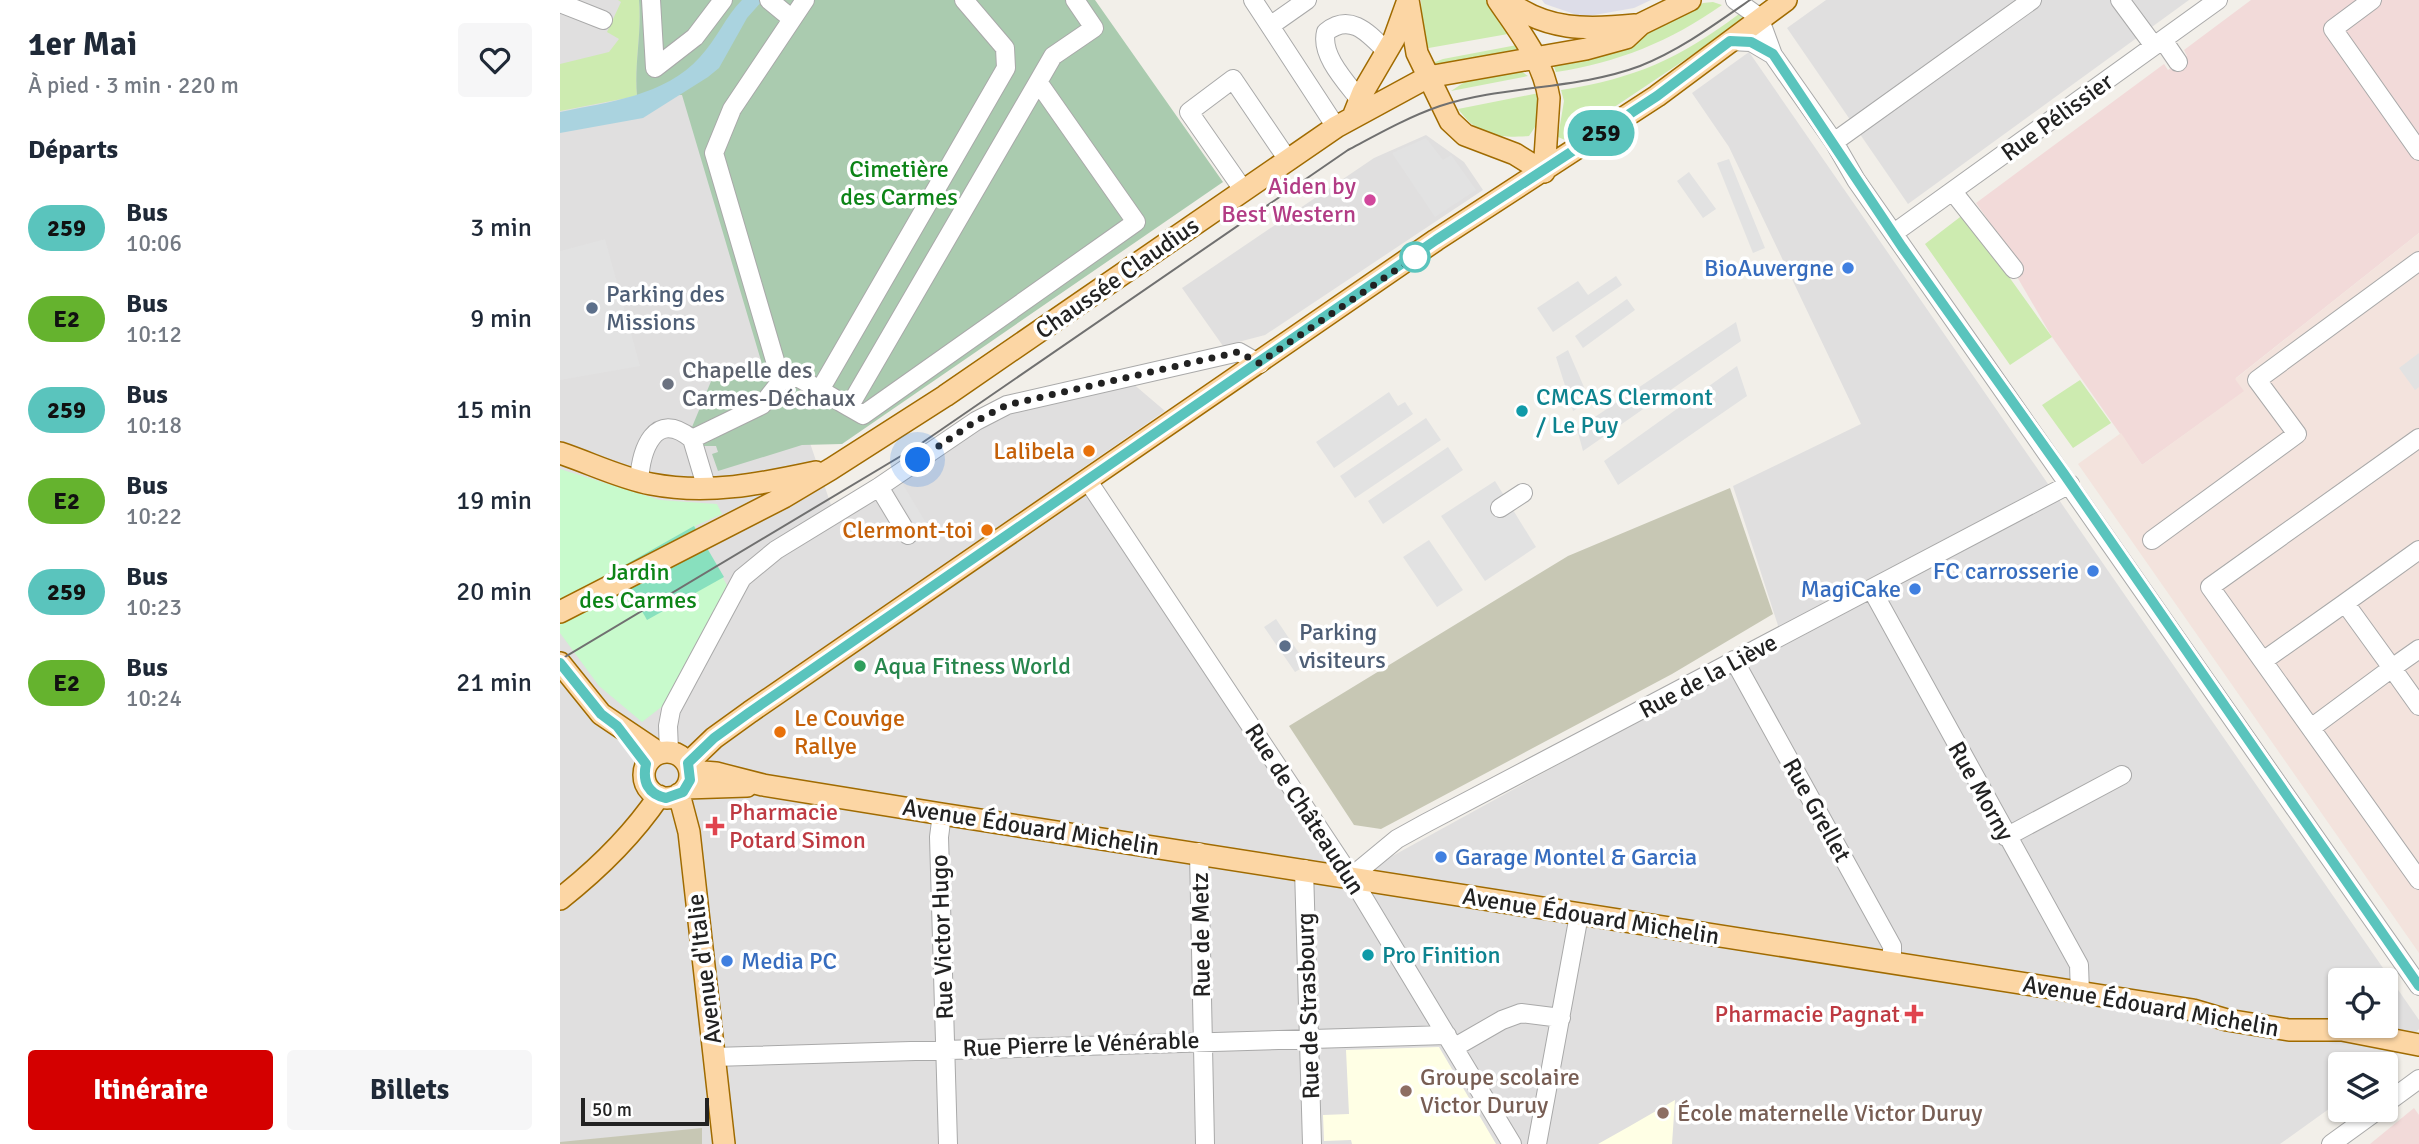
<!DOCTYPE html>
<html lang="fr">
<head>
<meta charset="utf-8">
<style>
	body { margin:0; font-family:Signika,sans-serif; background:#f6f6f7; color:#1f2937; height:100vh; display:flex; flex-direction:column; font-size:26px; white-space:nowrap }
	* { box-sizing:border-box; margin:0 }
	p { font-size:23px; color:#747a83 }
	.icon { flex:none; width:38px; height:38px; fill:none; stroke:currentColor; stroke-width:2; stroke-linecap:round; stroke-linejoin:round }
	.map { position:relative; flex:1; overflow:hidden }
	.drawer { display:flex; flex-direction:column; background:#fff; width:560px }
	.drawer>* { flex:none }
	.badge { padding:0 14px; border-radius:23px; font-size:24px; line-height:46px }
	.fabs { position:absolute; left:1768px; top:968px; display:grid; gap:14px }
	.fabs a { display:grid; place-items:center; width:70px; height:70px; border-radius:7px; background:#fff; box-shadow:0 2px 5px #0004; font-size:35px }
	.scale { position:absolute; left:21px; bottom:18px; width:128px; box-sizing:border-box; padding-left:7px; border:4px solid #222; border-top:0; font-size:19px; line-height:24px; white-space:nowrap; color:#222; -webkit-text-stroke:5px #fff; paint-order:stroke }
	.you { position:absolute; width:35px; height:35px; margin:-18px; border:5px solid #fff; border-radius:50%; background:#1a73e8; box-shadow:0 0 0 10px #1a73e833 }
	.map>.badge { position:absolute; translate:-50% -50%; box-shadow:0 0 0 4px #fff }
	h2 { padding:0 28px; font-size:26px; line-height:63px }
	.round { display:grid; place-items:center; flex:none; width:74px; height:74px; border-radius:7px; background:#f6f6f7 }
	.summary { display:flex; align-items:center; justify-content:space-between; height:119px; padding:0 28px }
	h1 { font-size:33px; font-weight:700; line-height:52px }
	.primary-button { display:flex; gap:14px; margin-top:auto; padding:14px 28px }
	.primary-button a { flex:1; height:80px; border-radius:7px; background:#d40000; color:#fff; font-size:28px; font-weight:700; line-height:80px; text-align:center }
	.primary-button a+a { background:#f6f6f7; color:#1f2937 }
	ul { padding:0; list-style:none }
	li { display:flex; align-items:center; gap:21px; height:91px; padding:0 28px }
	li div { flex:1 }
	li b { display:block; font-size:26px }
	li em { font-style:normal }
	li .badge { min-width:77px; font-weight:700; text-align:center }
	main { display:flex; flex:1; min-height:0 }
	.map>svg:first-child { display:block }
</style>
</head>
<body>
<main>
<section class="drawer">
<div class="summary"><div><h1>1er Mai</h1><p>À pied · 3 min · 220 m</p></div><a class="round"><svg class="icon" aria-label="heart" viewBox="0 0 24 24"><path d="M12 20l-8-8c-3-5 5-10 8-4 3-6 11-1 8 4z"/></svg></a></div>
<h2>Départs</h2>
<ul>
<li><span class="badge" style="background:#5ac4bd;color:#111">259</span><div><b>Bus</b><p>10:06</p></div><em>3 min</em></li>
<li><span class="badge" style="background:#65b32e;color:#111">E2</span><div><b>Bus</b><p>10:12</p></div><em>9 min</em></li>
<li><span class="badge" style="background:#5ac4bd;color:#111">259</span><div><b>Bus</b><p>10:18</p></div><em>15 min</em></li>
<li><span class="badge" style="background:#65b32e;color:#111">E2</span><div><b>Bus</b><p>10:22</p></div><em>19 min</em></li>
<li><span class="badge" style="background:#5ac4bd;color:#111">259</span><div><b>Bus</b><p>10:23</p></div><em>20 min</em></li>
<li><span class="badge" style="background:#65b32e;color:#111">E2</span><div><b>Bus</b><p>10:24</p></div><em>21 min</em></li>
</ul>
<div class="primary-button"><a>Itinéraire</a><a>Billets</a></div>
</section>
<div class="map">
<svg width="1859" height="1144" viewBox="0 0 1859 1144">
	<rect width="100%" height="100%" fill="#f2efe9"/>
	<path fill="#e0dfdf" fill-rule="evenodd" d="M0,0h83l56,115 132,390 177,-93 123,-30 34,29 -88,61 185,270 85,139 436,-240 -50,-155 128,-62 -132,-277 -37,-54 57,-41 670,968v9l-34,39v-4h-45v37l-60,43h-1720zM1780,980h45v46h-45z
		M1266,0h363l-281,204 -121,-176z
		M866,135l38,27 19,28 -218,145 -42,11 -41,-58 192,-130z"/>
	<path fill="#f2dad9" d="M1691,0h168v233l-183,145 9,13 -103,74 -90,-128 -43,-74 6,-5 -39,-55 188,-139 4,6 19,-14 -3,-6z
		M1854,1108l5,7v29h-49z"/>
	<path fill="#ffffe5" d="M879,1047l57,97h-144l-1,-4 -27,1 -1,-26 26,-1 -3,-64z
		M1115,1100l-3,44h-74l32,-18z"/>
	<path fill="#f3e3dd" d="M1859,233v720l-341,-489 43,-31 21,32 102,-74 -9,-12z"/>
	<path fill="#c7c7b4" d="M1170,488l43,126 -101,60 -291,155 -27,-4 -65,-99 279,-170z
		M142,1128v16h-142v-2z"/>
	<path fill="#cdebb0" d="M58,0h21c3,33 -5,64 -2,96l-77,15v-47l49,-12 10,-13 -12,-7 14,-30z
		M861,0h65l22,34 -85,15z
		M1153,2l9,3c-51,36 -105,58 -166,67l-5,-13 125,-40 27,-16z
		M1179,14l7,5 -181,121 -7,-3 6,-36 -3,-11c76,-12 117,-31 178,-76z
		M957,45l3,7 -90,21 -3,-8 16,-6z
		M961,71l7,5 -77,15 21,-14z
		M979,93l-2,31 -8,12c-35,2 -49,1 -71,-27z
		M1404,214l88,123 -42,28 -85,-121z
		M1520,380l31,43 -38,25 -31,-43z"/>
	<path fill="#aacbaf" d="M79,0h456l128,182 -381,262 -40,1 -84,26 -6,-17 6,-2 -2,-6h-12l-12,-19 20,-48 50,-15 -80,-269 -45,1c-3,-32 5,-63 2,-96z"/>
	<path fill="#c8facc" d="M0,469l100,31 57,4 5,10 -27,12 34,63 -65,116 -22,17 -43,-36 -39,-53z"/>
	<path fill="#88e0be" d="M134,526l30,51 -77,43 -29,-51z"/>
	<path fill="#e2e2e2" d="M866,138l17,22 8,-5 25,35 -41,27 -43,-64z
		M1169,159l36,89 -12,5 -36,-90z
		M1129,172l27,37 -13,9 -26,-37z
		M45,239l35,127 -80,14v-129z
		M1056,276l6,9 -69,47 -16,-24 41,-27 10,14z
		M1067,299l8,11 -52,38 -8,-12z
		M1176,322l5,19 -158,110 -6,-22z
		M1008,350l22,51 -17,10 -17,-54z
		M1859,353v34l-4,3 -16,-22z
		M1177,366l10,30 -129,89 -14,-24z
		M829,392l9,14 7,-4 8,12 -79,54 -18,-26z
		M866,418l15,22 -86,58 -15,-22z
		M888,447l15,23 -80,54 -15,-23z
		M935,481l41,66 -51,34 -44,-65z
		M342,483l27,45 -9,5 -27,-44z
		M869,540l34,50 -26,17 -34,-50z
		M716,619l31,46 -12,7 -31,-45z"/>
	<path fill="#dddde8" d="M982,0h109l-17,8 -51,9 -38,-13z"/>
	<path fill="#aad3df" d="M182,0h21l-16,18 -28,50 -11,9 -65,41 -83,15v-21c48,-10 105,-16 140,-55 16,-17 26,-41 42,-57z"/>
	<g fill="none" stroke-linecap="round" stroke-linejoin="round">
		<g stroke="#a9a9a9" stroke-width="20">
			<path id="minor" d="M91,0l4,68 40,-31 28,-37
				M209,0l23,19
				M245,0l-73,109 -18,44 67,228 16,-4 23,13
				M404,0l41,48 1,20 -186,322 29,17 189,-325
				M693,0l83,127
				M1175,0l24,17 14,38 61,87 22,38 563,806
				M1560,0l34,46
				M1812,0l-39,29 86,122
				M0,3l43,17
				M710,26l37,-26
				M1603,40l15,22
				M1170,41l21,1 22,13
				M800,100c-14,-18 -40,-45 -34,-68 25,-20 43,2 61,20
				M1274,142l198,-142
				M684,191l-55,-79 44,-33 55,81
				M1394,193l60,76
				M1334,233l324,-233
				M289,407l14,8 273,-193 -98,-140 15,-26 41,-28 -19,-28
				M1859,438l-209,149 209,293
				M79,481c2,-30 15,-73 53,-42
				M528,481l263,396 161,267
				M319,487l29,48
				M147,489l-15,-50 70,-34 19,-24
				M940,508l23,-15
				M1592,540l145,-106 -40,-54 162,-119
				M1312,590l207,375 1,28
				M1785,603l74,-53
				M1859,649l-27,19 27,38
				M1174,660l158,286v17
				M1703,661l82,-58 47,65 -81,60
				M109,751l-1,-25 3,-16 71,-132 34,-28 103,-63 97,-66 31,-16 232,-53 21,12
				M382,814l-3,23 9,307
				M1446,837l116,-62
				M639,852l6,292
				M744,869l8,275
				M791,877l46,-38 29,-16 644,-339
				M895,1047l47,-27 19,-7 40,5
				M154,1057l733,-22
				M1825,1104l34,-25
				M977,1144l42,-229
				M1771,1144l47,-34"/>
		</g>
		<g stroke="#a06b00" stroke-width="24">
			<path id="major" d="M848,0l9,53 33,68 15,14 50,19 29,18
				M938,0c21,31 45,60 51,98l-5,74
				M946,0c40,31 81,30 129,25
				M793,117l10,-25 31,-53 13,-36
				M0,453c30,10 60,25 91,31 57,11 109,0 165,-12
				M0,612l224,-115 47,-28 114,-73 391,-269 92,-50 158,-28 40,-11 15,-14 49,-24
				M0,663l41,51 58,39
				M84 775a23 23 0 1 1 46 0a23 23 0 1 1-46 0Z
				M128,763l26,-25 36,-26 686,-472 221,-144 129,-96
				M130,771l26,2 47,12 179,29 1251,196 34,10 62,10h53l77,15
				M126,788l61,-2
				M119,794l10,38 35,312
				M0,899c38,-30 72,-63 99,-103"/>
		</g>
		<use href="#minor" stroke="#fff" stroke-width="18"/>
		<use href="#major" stroke="#fcd6a4" stroke-width="21"/>
		<path stroke="#707070" stroke-width="2" d="M0,660l356,-213 432,-297c30,-16 60,-33 92,-44 64,-21 136,-16 200,-40 40,-16 74,-41 110,-66"/>
	</g>
	<g fill="none" stroke-linecap="round" stroke-linejoin="round">
		<g stroke="#fff" stroke-width="16">
			<path id="line" d="M0,663l41,51 16,12 29,38c-4,18 2,30 20,34l17,-6 7,-12 -2,-17 26,-25 36,-26 686,-472 221,-144 73,-55 21,1 22,12 129,193 162,227 355,512"/>
		</g>
		<use href="#line" stroke="#5ac4bd" stroke-width="10"/>
		<path stroke="#222" stroke-width="7" stroke-dasharray="0 12.6" d="M358,460l58,-39 31,-16 231,-53 21,11 156,-106"/>
	</g>
	<circle fill="#d1479c" stroke="#fff" stroke-width="2.5" cx="810" cy="200" r="7"/>
	<circle fill="#fff" stroke="#5ac4bd" stroke-width="3.5" cx="855" cy="257" r="14"/>
	<g fill="#3f7fe0" stroke="#fff" stroke-width="2.5">
		<circle cx="1288" cy="268" r="7"/>
		<circle cx="1533" cy="571" r="7"/>
		<circle cx="1355" cy="589" r="7"/>
		<circle cx="881" cy="857" r="7"/>
		<circle cx="167" cy="961" r="7"/>
	</g>
	<g fill="#5c6f8a" stroke="#fff" stroke-width="2.5">
		<circle cx="32" cy="308" r="7"/>
		<circle cx="725" cy="646" r="7"/>
	</g>
	<circle fill="#6b7280" stroke="#fff" stroke-width="2.5" cx="108" cy="384" r="7"/>
	<g fill="#0f9aa8" stroke="#fff" stroke-width="2.5">
		<circle cx="962" cy="411" r="7"/>
		<circle cx="808" cy="955" r="7"/>
	</g>
	<g fill="#e8710a" stroke="#fff" stroke-width="2.5">
		<circle cx="529" cy="451" r="7"/>
		<circle cx="427" cy="530" r="7"/>
		<circle cx="220" cy="732" r="7"/>
	</g>
	<circle fill="#2e9e5b" stroke="#fff" stroke-width="2.5" cx="300" cy="666" r="7"/>
	<g fill="#e0444e" stroke="#fff" stroke-width="2.5">
		<path d="M151.5 815.5h7v7h7v7h-7v7h-7v-7h-7v-7h7z"/>
		<path d="M1350.5 1003.5h7v7h7v7h-7v7h-7v-7h-7v-7h7z"/>
	</g>
	<g fill="#8d6e63" stroke="#fff" stroke-width="2.5">
		<circle cx="846" cy="1091" r="7"/>
		<circle cx="1103" cy="1113" r="7"/>
	</g>
	<g text-anchor="middle" dominant-baseline="central" stroke-width="7" stroke-linejoin="round" paint-order="stroke">
		<g font-size="24" fill="#222" stroke="#fff">
			<text transform="translate(1497 117) rotate(-36)">Rue Pélissier</text>
			<text transform="translate(557 278) rotate(-35)">Chaussée Claudius</text>
			<text transform="translate(1148 676) rotate(-28)">Rue de la Liève</text>
			<text transform="translate(1421 791) rotate(61)">Rue Morny</text>
			<text transform="translate(745 809) rotate(57)">Rue de Châteaudun</text>
			<text transform="translate(1257 810) rotate(61)">Rue Grellet</text>
			<text transform="translate(471 827) rotate(9)">Avenue Édouard Michelin</text>
			<text transform="translate(1031 916) rotate(9)">Avenue Édouard Michelin</text>
			<text transform="translate(641 935) rotate(-91)">Rue de Metz</text>
			<text transform="translate(382 937) rotate(-92)">Rue Victor Hugo</text>
			<text transform="translate(144 969) rotate(-97)">Avenue d'Italie</text>
			<text transform="translate(748 1006) rotate(-92)">Rue de Strasbourg</text>
			<text transform="translate(1591 1006) rotate(10)">Avenue Édouard Michelin</text>
			<text transform="translate(521 1044) rotate(-2)">Rue Pierre le Vénérable</text>
		</g>
		<g font-size="24" fill="#0c8416" stroke="#fff">
			<text x="339" y="169">Cimetière<tspan x="339" dy="28">des Carmes</tspan></text>
			<text x="78" y="572">Jardin<tspan x="78" dy="28">des Carmes</tspan></text>
		</g>
		<g font-size="24" fill="#b23c85" stroke="#fff" text-anchor="end">
			<text x="796" y="186">Aiden by<tspan x="796" dy="28">Best Western</tspan></text>
		</g>
		<g font-size="24" fill="#366cbe" stroke="#fff" text-anchor="end">
			<text x="1274" y="268">BioAuvergne</text>
			<text x="1519" y="571">FC carrosserie</text>
			<text x="1341" y="589">MagiCake</text>
			<text x="895" y="857" text-anchor="start">Garage Montel &amp; Garcia</text>
			<text x="181" y="961" text-anchor="start">Media PC</text>
		</g>
		<g font-size="24" fill="#4e5e75" stroke="#fff" text-anchor="start">
			<text x="46" y="294">Parking des<tspan x="46" dy="28">Missions</tspan></text>
			<text x="739" y="632">Parking<tspan x="739" dy="28">visiteurs</tspan></text>
		</g>
		<g font-size="24" fill="#5b616d" stroke="#fff" text-anchor="start">
			<text x="122" y="370">Chapelle des<tspan x="122" dy="28">Carmes-Déchaux</tspan></text>
		</g>
		<g font-size="24" fill="#0d838f" stroke="#fff" text-anchor="start">
			<text x="976" y="397">CMCAS Clermont<tspan x="976" dy="28">/ Le Puy</tspan></text>
			<text x="822" y="955">Pro Finition</text>
		</g>
		<g font-size="24" fill="#c56008" stroke="#fff" text-anchor="end">
			<text x="515" y="451">Lalibela</text>
			<text x="413" y="530">Clermont-toi</text>
			<text x="234" y="718" text-anchor="start">Le Couvige<tspan x="234" dy="28">Rallye</tspan></text>
		</g>
		<g font-size="24" fill="#27864d" stroke="#fff" text-anchor="start">
			<text x="314" y="666">Aqua Fitness World</text>
		</g>
		<g font-size="24" fill="#be3a42" stroke="#fff" text-anchor="start">
			<text x="169" y="812">Pharmacie<tspan x="169" dy="28">Potard Simon</tspan></text>
			<text x="1340" y="1014" text-anchor="end">Pharmacie Pagnat</text>
		</g>
		<g font-size="24" fill="#785e54" stroke="#fff" text-anchor="start">
			<text x="860" y="1077">Groupe scolaire<tspan x="860" dy="28">Victor Duruy</tspan></text>
			<text x="1117" y="1113">École maternelle Victor Duruy</text>
		</g>
	</g>
</svg>
<div class="fabs">
<a><svg class="icon" aria-label="locate" viewBox="0 0 24 24"><circle cx="12" cy="12" r="6"/><path d="M12 2v4M12 18v4M2 12h4M18 12h4"/></svg></a>
<a><svg class="icon" aria-label="layers" viewBox="0 0 24 24"><path d="M12 4l9 5-9 5-9-5zM3 14l9 5 9-5"/></svg></a>
</div>
<div class="scale">50 m</div>
<div class="you" style="left:358px;top:460px"></div>
<b class="badge" style="left:1041px;top:133px;background:#5ac4bd;color:#111">259</b>
</div>
</main>
</body>
</html>
